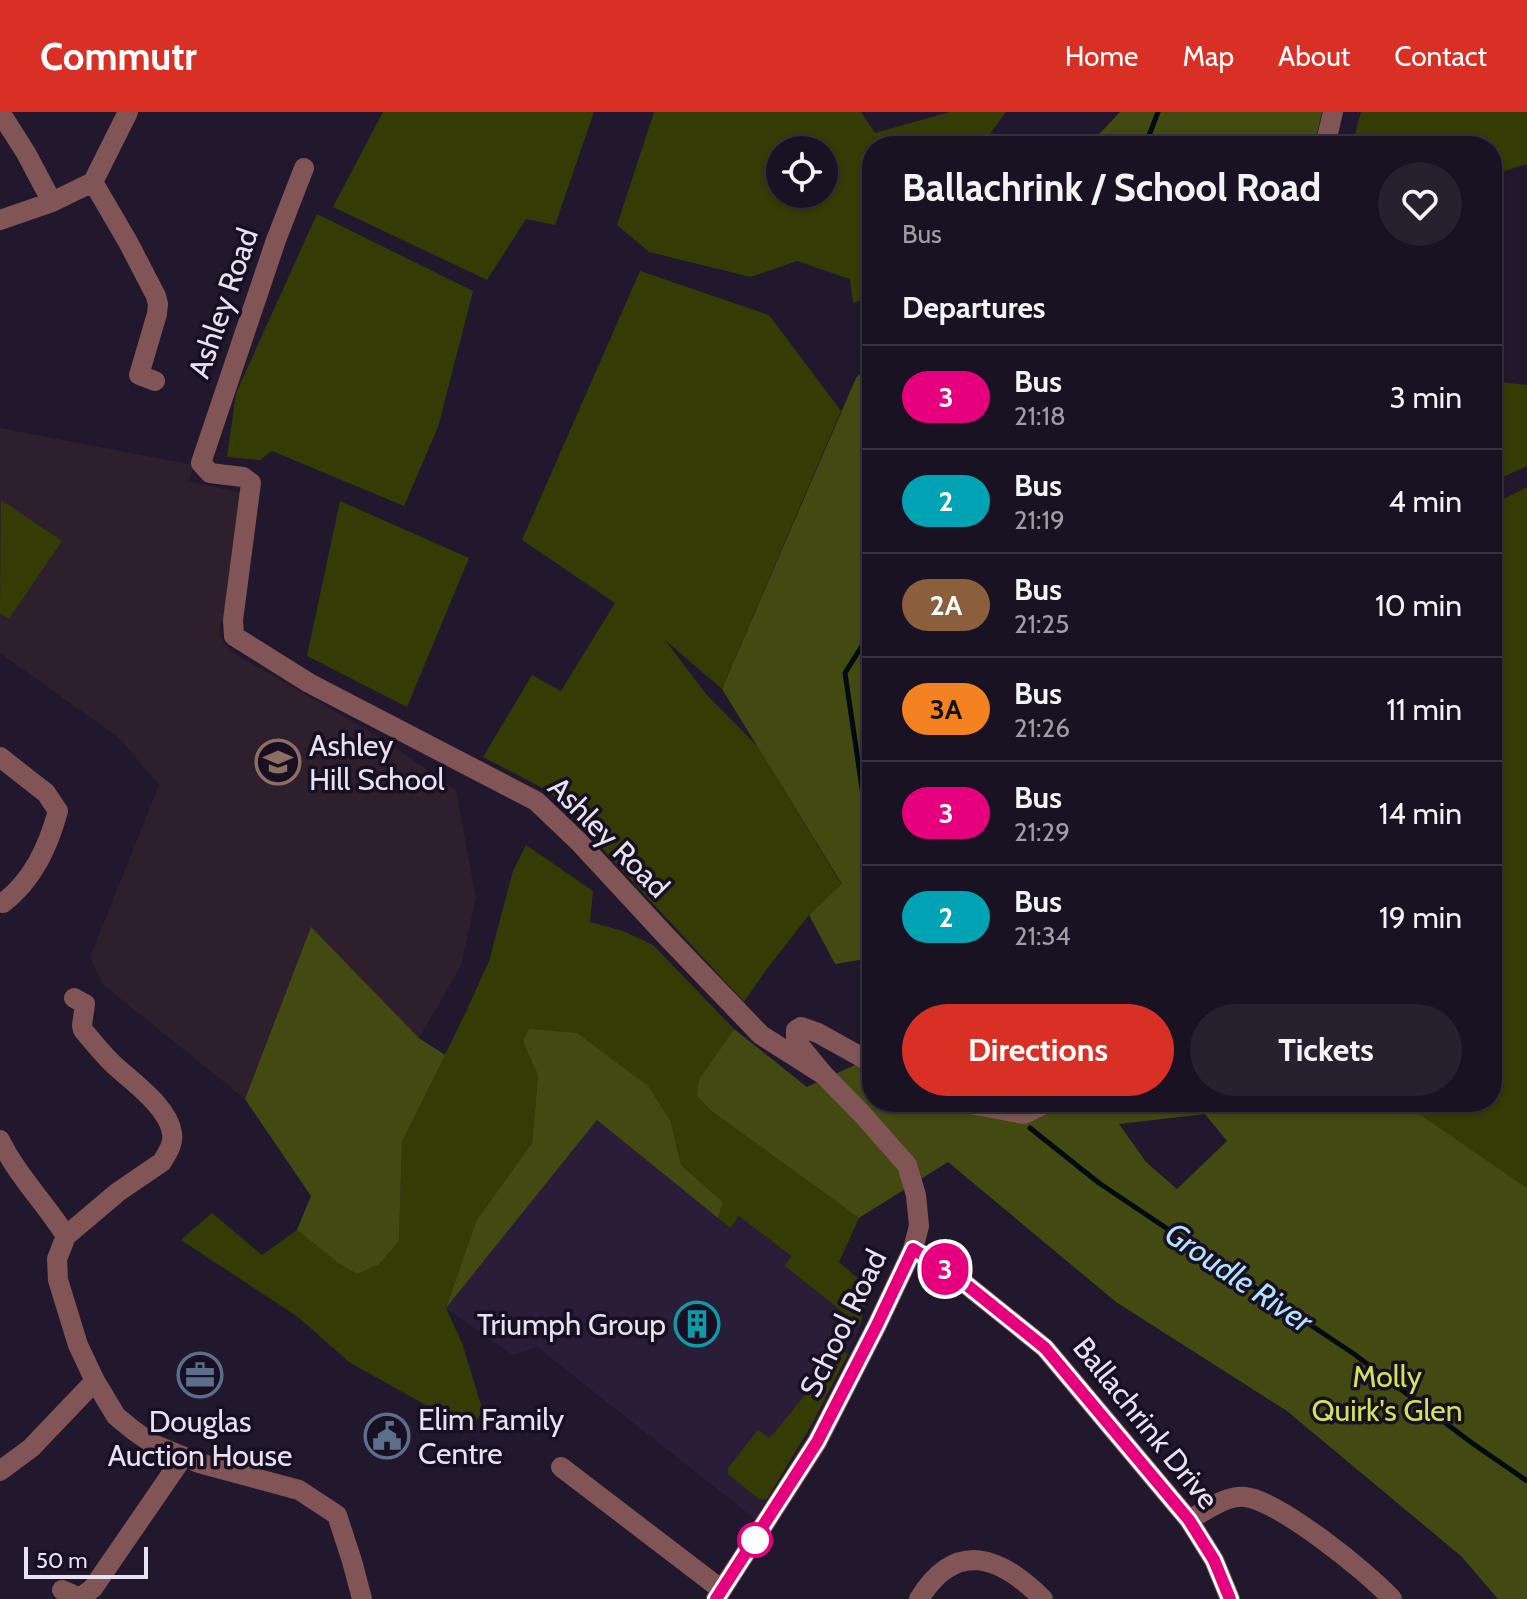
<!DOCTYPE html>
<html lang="en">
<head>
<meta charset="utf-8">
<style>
	body { margin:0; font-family:Cabin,sans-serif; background:#26202f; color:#f1f3f6; height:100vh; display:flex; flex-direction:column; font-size:30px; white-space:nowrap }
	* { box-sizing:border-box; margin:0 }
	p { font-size:26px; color:#9f9ea5 }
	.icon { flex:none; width:44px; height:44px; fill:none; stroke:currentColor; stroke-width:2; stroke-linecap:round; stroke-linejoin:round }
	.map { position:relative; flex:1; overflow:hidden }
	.details { position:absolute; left:862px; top:24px; width:640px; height:976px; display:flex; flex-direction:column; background:#191222; border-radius:32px; box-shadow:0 2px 6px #0004,0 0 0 2px #373240 }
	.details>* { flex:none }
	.badge { padding:0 16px; border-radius:26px; font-size:28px; line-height:52px }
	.tools { position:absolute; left:766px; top:24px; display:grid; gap:16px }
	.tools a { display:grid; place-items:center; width:72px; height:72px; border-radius:50%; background:#191222; box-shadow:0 2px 6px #0004,0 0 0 2px #373240; font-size:40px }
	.scale { position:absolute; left:24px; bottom:20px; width:124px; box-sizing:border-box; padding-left:8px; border:4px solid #e7e2f0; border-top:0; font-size:22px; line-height:28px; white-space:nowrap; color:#e7e2f0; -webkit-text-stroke:6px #180f23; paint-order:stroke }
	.map>.badge { position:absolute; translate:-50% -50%; box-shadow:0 0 0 4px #fff }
	h2 { padding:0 40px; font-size:30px; line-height:72px }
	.round { display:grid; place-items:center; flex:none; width:84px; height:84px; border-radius:42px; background:#26202f }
	.summary { display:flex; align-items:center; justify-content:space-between; height:136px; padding:0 40px }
	h1 { font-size:38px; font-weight:800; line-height:60px }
	.cta { display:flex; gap:16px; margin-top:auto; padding:16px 40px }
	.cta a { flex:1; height:92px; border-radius:48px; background:#d93025; color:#fff; font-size:32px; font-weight:800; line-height:92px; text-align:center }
	.cta a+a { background:#26202f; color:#f1f3f6 }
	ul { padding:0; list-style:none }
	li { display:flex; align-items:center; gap:24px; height:104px; padding:0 40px; border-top:2px solid #373240 }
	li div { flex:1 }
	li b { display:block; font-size:30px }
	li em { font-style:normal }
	li .badge { min-width:88px; font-weight:700; text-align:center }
	header { display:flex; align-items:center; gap:48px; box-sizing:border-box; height:112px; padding:0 40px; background:#d93025; color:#fff }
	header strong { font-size:38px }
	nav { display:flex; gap:44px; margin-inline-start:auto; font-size:28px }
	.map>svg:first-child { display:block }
</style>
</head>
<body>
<header>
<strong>Commutr</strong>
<nav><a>Home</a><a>Map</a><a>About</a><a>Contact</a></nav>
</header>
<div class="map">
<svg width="1527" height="1487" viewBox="0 0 1527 1487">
	<rect width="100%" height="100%" fill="#21182d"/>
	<path fill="#291d38" d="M597,1008l132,107 9,-12 53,42 -6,9 75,60 -5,13 -43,85 -57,95 -218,-172 -24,8 -67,-47z"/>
	<path fill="#2d1f2b" d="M0,316l194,37 -5,16 52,12 -10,119 -10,11 -2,12 11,16 153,88 73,51 20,108 -15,68 -42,72 -108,-110 -66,171 -143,-115 -12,-27 69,-172 -40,-47 -119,-85z"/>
	<path fill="#353b04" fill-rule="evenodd" d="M383,0h211l-39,113 -29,-6 -39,61 -154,-73z
		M654,0h207l14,21 75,-21h56l-25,34h-109v151l-19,6 -3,-24 -53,-18 -46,16 -102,-25 -32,-27zM780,38h44v44h-44z
		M1361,0h166v52l-35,11v-29h-140z
		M317,102l156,77 -35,136 -34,79 -132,-55 -12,9 -33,-3 9,-64z
		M640,159l129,44 72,96 -119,278 -57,-49 41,54 51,52 85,139 -33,30 -43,55 -22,32 -194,-210 -67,-35 49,-82 29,16 54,-88 -93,-63z
		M1492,269l35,4v81l-35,16z
		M1527,375v701l-125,-86h90v-597z
		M1,388l61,41 -53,78 -9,-6z
		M340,389l129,57 -62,149 -100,-51z
		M526,733l67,46 -3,31 33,9 30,14 81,84 -34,51 -3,16 13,14 149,108 -20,44 30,26 -9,38 -75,-60 6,-10 -52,-40 -9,12 -12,-10 5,-16 -42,-37 -10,-43 -141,-92 -6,11 14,34 -6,68 -56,78 -30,87 16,35 21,68 -13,19 -121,-68 -51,-45 -117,-77 31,-27 50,42 35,-25 41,33 19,11 42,-33 3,-99 62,-126 25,-55 24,-90z
		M829,1233h6l13,9 -36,70 -45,75h-8l-31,-25v-6l30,-38 12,8 62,-76 -5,-13z"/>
	<path fill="#434a11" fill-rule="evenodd" d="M1120,0h202l-8,34h-226z
		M872,249v597l-37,6 -26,-49 33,-31 -120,-195 134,-311z
		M311,815l108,111 26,17 -43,87 -3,99 -20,23 -22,10 -19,-11 -41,-33 14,-34 -66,-97z
		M529,917l48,4 71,53 23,36 10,43 42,37 -5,16 -121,-98 -151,188 30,-87 56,-78 6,-68 -15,-34z
		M734,917l73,58 65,-30v45h530l125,86v411h-29l-37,-43 -174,-145 -171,-109 -168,-140 -89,56 -149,-108 -13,-14 2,-16zM1205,1002l22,27 -50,48 -31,-27 -27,-38z"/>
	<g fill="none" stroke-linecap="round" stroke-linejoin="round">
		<path stroke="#010b12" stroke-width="5" d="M1145,34l13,-34
			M872,518l-27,43 27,183
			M1030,1016l69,55 255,171 118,89 55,38"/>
		<path stroke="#815556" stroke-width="20" d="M0,0l26,41 26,49
			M1325,34l8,-34
			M304,56l-28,72 -75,223 9,10 33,4 8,6 -18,137 1,16 75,47 227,118 43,41 87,94 95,99 63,40
			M93,70l35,60 28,54 2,8 -1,10 -18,61 16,6
			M0,108l52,-18 41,-20 35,-70
			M0,645l46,36 12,18c-10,36 -25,69 -55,92
			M74,886l11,6 -3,21 1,5c9,11 19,23 29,33 19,18 56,43 60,70 2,11 -5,20 -10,29l-44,30 -52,44 -9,23 1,21 20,65 17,36 21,35 17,14 20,14 46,19 100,27 38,25 15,46 10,38
			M960,990l64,12 25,-12
			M0,1028c17,35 45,63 66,96
			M913,1137l40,25 92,74 144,172 25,40 16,39
			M561,1355l161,123
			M0,1359l31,-23 64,-67
			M1189,1408c16,-9 37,-25 56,-23 33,3 124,76 147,102
			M62,1478l18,8 13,-10 90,-131
			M716,1487l101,-157 60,-117 36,-76 6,-23 -3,-31 -9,-30 -44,-50 -39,-40 -23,-28 -5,-9v-8l5,-3 17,6 54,30
			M919,1487c37,-60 81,-43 124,0"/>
	</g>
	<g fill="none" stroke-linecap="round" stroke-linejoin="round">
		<g stroke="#fff" stroke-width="18">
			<path id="line" d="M716,1487l101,-157 60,-117 36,-76 40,25 92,74 144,172 25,40 16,39"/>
		</g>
		<use href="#line" stroke="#e6007e" stroke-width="12"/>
	</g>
	<defs>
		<g id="school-ring" transform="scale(2.3)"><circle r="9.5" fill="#180f23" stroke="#8d6e63" stroke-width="1.5"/><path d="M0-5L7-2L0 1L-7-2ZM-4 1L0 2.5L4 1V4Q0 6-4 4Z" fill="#8d6e63"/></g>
		<g id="building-ring" transform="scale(2.3)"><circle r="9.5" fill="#180f23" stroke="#0f9aa8" stroke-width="1.5"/><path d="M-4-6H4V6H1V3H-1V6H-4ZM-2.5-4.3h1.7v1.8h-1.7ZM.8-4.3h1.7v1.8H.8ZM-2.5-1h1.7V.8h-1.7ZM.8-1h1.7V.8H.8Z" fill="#0f9aa8"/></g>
		<g id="office-ring" transform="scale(2.3)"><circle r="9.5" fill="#180f23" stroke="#5c6f8a" stroke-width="1.5"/><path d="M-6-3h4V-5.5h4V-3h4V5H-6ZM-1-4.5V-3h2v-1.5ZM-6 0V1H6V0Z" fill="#5c6f8a"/></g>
		<g id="civic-ring" transform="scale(2.3)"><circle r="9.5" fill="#180f23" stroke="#5c6f8a" stroke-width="1.5"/><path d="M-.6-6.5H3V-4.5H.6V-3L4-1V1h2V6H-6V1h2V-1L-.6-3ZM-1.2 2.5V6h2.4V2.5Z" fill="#5c6f8a"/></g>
	</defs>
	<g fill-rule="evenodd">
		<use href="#school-ring" x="278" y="650"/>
		<use href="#building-ring" x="697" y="1212"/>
		<use href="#office-ring" x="200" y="1263"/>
		<use href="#civic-ring" x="387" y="1324"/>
	</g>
	<circle fill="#fff" stroke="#e6007e" stroke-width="4" cx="755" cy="1428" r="16"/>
	<g text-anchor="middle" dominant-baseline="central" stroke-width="7" stroke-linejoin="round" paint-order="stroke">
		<g font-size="30" fill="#e7e2f0" stroke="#180f23">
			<text transform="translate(223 191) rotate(-71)">Ashley Road</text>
			<text transform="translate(609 725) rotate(45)">Ashley Road</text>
			<text transform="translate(843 1211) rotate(-64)">School Road</text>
			<text transform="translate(1146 1311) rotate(51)">Ballachrink Drive</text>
		</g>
		<g font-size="30" fill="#e7e2f0" stroke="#180f23" text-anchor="start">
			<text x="309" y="633">Ashley<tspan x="309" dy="34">Hill School</tspan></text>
			<text x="666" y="1212" text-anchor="end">Triumph Group</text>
			<text x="418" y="1307">Elim Family<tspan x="418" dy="34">Centre</tspan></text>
			<text x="200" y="1309" text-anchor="middle">Douglas<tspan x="200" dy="34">Auction House</tspan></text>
		</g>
		<g font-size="30" fill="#d1e35b" stroke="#180f23">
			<text x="1387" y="1264">Molly<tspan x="1387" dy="34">Quirk's Glen</tspan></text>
		</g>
		<g font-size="32" font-style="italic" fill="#b0e3fe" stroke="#180f23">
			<text transform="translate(1239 1165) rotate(34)">Groudle River</text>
		</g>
	</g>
</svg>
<div class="tools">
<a><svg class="icon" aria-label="locate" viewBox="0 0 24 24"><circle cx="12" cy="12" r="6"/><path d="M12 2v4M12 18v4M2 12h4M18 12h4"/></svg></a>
</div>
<div class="scale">50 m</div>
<b class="badge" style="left:945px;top:1157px;background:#e6007e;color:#fff">3</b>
<section class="details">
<div class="summary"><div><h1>Ballachrink / School Road</h1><p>Bus</p></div><a class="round"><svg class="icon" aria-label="heart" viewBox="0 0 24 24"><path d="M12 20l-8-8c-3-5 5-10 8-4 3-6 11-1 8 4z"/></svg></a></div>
<h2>Departures</h2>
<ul>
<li><span class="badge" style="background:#e6007e;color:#fff">3</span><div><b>Bus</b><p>21:18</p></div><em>3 min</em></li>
<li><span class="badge" style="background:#00a3b4;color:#fff">2</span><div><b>Bus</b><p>21:19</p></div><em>4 min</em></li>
<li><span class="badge" style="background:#8b5e3c;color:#fff">2A</span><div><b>Bus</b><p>21:25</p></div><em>10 min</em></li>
<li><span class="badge" style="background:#f58220;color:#111">3A</span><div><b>Bus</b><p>21:26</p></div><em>11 min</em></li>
<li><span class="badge" style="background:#e6007e;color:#fff">3</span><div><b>Bus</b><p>21:29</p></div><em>14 min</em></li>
<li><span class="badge" style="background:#00a3b4;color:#fff">2</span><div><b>Bus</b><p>21:34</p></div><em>19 min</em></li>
</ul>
<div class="cta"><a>Directions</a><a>Tickets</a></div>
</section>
</div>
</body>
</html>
